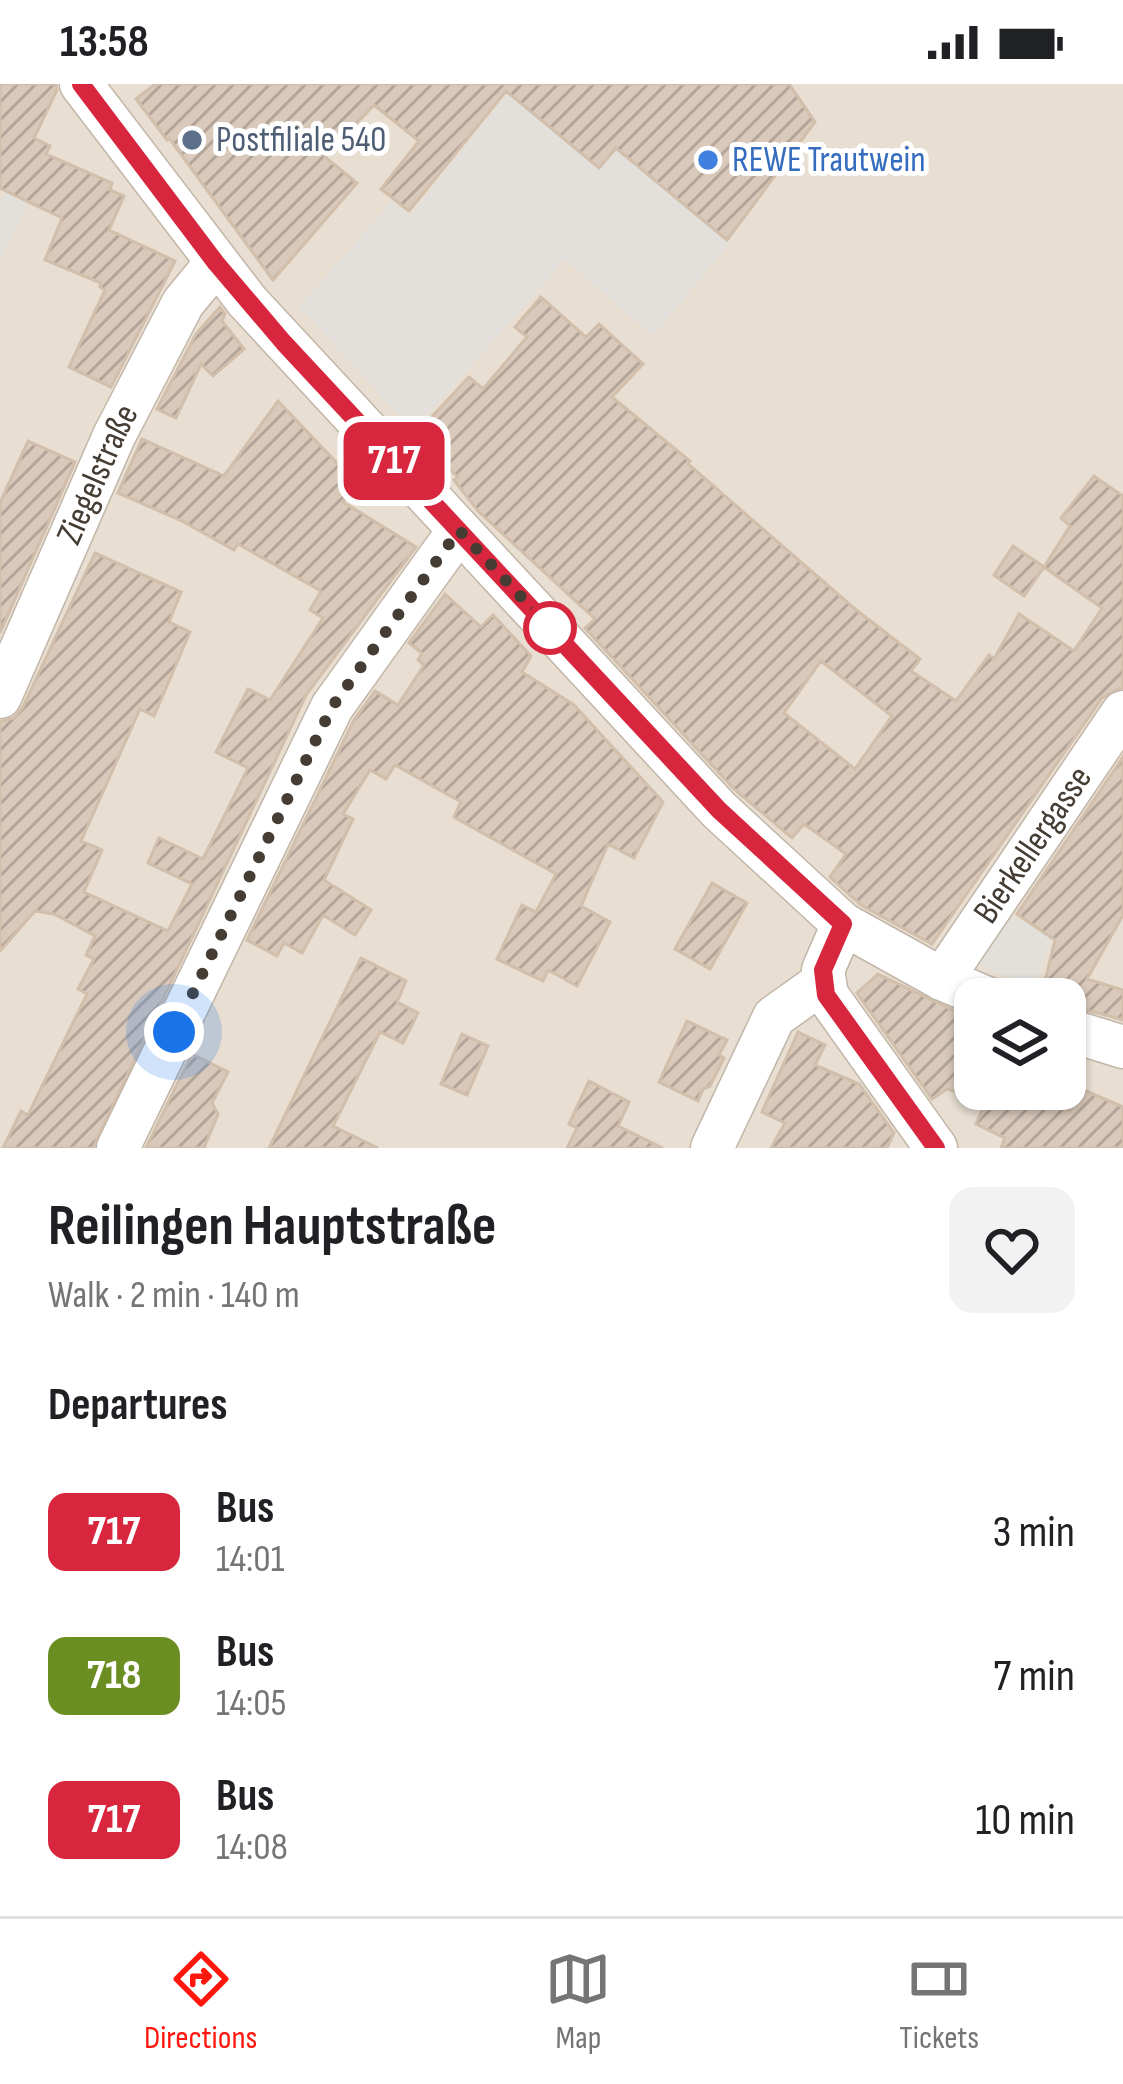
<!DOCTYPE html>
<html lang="en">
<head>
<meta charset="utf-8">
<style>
	body { margin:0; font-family:"Sofia Sans Condensed",sans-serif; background:#f2f2f2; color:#202124; height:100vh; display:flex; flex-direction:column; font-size:45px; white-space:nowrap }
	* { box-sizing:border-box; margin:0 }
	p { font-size:39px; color:#757577 }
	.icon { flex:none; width:66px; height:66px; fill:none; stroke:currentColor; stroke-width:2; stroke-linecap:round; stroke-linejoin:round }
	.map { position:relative; height:1064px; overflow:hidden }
	.drawer { display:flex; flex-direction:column; background:#fff; flex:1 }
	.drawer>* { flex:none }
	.badge { padding:0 24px; border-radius:18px; font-size:42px; line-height:78px }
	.buttons { position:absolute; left:954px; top:894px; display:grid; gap:24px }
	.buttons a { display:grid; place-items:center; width:132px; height:132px; border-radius:24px; background:#fff; box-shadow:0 3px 9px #0004; font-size:60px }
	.you { position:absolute; width:60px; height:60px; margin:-30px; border:9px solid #fff; border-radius:50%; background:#1a73e8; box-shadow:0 0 0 18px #1a73e833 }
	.map>.badge { position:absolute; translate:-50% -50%; box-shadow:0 0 0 6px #fff }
	h2 { padding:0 48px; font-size:45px; line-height:108px }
	.round { display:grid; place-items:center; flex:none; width:126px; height:126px; border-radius:24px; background:#f2f2f2 }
	.headline { display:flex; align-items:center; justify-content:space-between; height:204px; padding:0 48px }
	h1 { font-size:57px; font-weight:700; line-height:90px }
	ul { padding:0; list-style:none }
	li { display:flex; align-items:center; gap:36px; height:144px; padding:0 48px }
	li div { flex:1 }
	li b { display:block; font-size:45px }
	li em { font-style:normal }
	li .badge { min-width:132px; font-weight:700; text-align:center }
	.status { display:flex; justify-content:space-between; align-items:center; height:84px; padding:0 60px; background:#fff; direction:ltr }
	.status svg { height:33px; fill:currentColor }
	.tab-bar { display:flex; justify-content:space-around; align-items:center; height:168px; border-top:3px solid #e0e0e0; background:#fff; font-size:33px; color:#757577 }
	.tab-bar a { display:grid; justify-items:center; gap:6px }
	.tab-bar .on { color:#ff170e }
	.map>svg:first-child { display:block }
</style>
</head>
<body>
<div class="status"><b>13:58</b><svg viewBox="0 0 49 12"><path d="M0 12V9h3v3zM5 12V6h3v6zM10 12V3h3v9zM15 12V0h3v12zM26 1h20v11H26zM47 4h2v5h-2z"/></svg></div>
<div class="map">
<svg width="1123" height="1064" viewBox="0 0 1123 1064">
	<defs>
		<pattern id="building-hatch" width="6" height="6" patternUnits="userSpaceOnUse" patternTransform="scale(3)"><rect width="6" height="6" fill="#d9c9bb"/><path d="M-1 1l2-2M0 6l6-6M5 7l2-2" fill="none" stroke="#b2a499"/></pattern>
	</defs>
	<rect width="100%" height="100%" fill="#f3ede3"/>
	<path fill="#e8ded1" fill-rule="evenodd" d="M0,0h1123v1064h-1123zM975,915h90v90h-90z"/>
	<path fill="#e3e0dc" d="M508,9l91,75 17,-20 114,95 -77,93 -88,-76 -151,171 -115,-124 93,-106 18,15z
		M5,109l23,11 -28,56v-56z
		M1001,825l50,29 -17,49 -66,-27z"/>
	<path fill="url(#building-hatch)" stroke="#d1beab" stroke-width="3" fill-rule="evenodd" d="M0,0h56l1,6 -23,48 16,8 -4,8 66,29 -2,7 14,6 -15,34 66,31 -64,126 -42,-20 36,-77 -5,-3 1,-4 -56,-23 17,-42 -62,-30z
		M155,0h634l26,38 -88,118 -111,-92 -17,20 -93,-77 -97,120 -28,-22 38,-48 -45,-36 -49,52 32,26 -84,97 -104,-142 -2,2 -31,-41z
		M541,213l45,40 13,-13 44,40 -31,33 78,64 -2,3 167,145 65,50 -9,12 45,30 33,-46 5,4 25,-45 55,37 28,-43 -58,-41 26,-41 -9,-8 33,-42 29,20v191l-21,11 -170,246 -71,-39 -31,-28 16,-23 -42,-30 -12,14 -58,-49 -149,-161 10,-9 -117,-108 -24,-31 4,-3 -45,-40 56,-60 14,12 44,-52 -12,-10zM821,577l71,55 -37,53 -71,-56z
		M220,223l5,7 -3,7 22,28 -31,27 -12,-12 -25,54 -19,-9 39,-75z
		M278,317l78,82 -13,19 73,45 -110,148 -213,453h-90l18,-37 7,4 59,-121 -9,-5 16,-30 -8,-4 9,-19 -41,-22 -19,-3 -35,40v-229l14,-4 9,-11 72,-154 86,39 -12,30 21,10 -36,84 -14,-7 -59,132 21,9 -18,42 84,39 24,-47 -44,-21 11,-25 44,21 45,-91 -32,-16 32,-63 22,11 53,-82 -13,-8 11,-19 -83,-47 -4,6 -52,-29 -64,-28 24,-54 82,37z
		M28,357l47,21 -75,171v-130z
		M1013,462l31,21 -20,29 -30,-21z
		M445,510l36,33 12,-12 38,41 -9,16 52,33 89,97 -29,56 -26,-14 -27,62 29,16 -33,64 -29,-16 -5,11 -46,-22 25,-54 14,7 20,-38 -102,-57 7,-15 -66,-37 -9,14 -16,-9 -27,44 10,5 -29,61 47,30 -16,25 -32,-20 -21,38 -18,-10 -7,13 -30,-16 107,-220 21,-29 23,14 26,-40 -6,-5 4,-7 -13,-10z
		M1123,673v158l-36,64 36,11v30l-58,-16v-5l-24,-1 14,-58 -38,-26z
		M712,799l35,20 -37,66 -35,-20z
		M361,874l45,23 -9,21 21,11 -15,30 -23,-11 -47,94 45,22h-109z
		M878,890l97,47v77l-28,-9 -15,10 -75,-106z
		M687,937l40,19 -8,15 5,3 -14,28 -7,3 -5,12 -39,-19z
		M798,948l27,13 -10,20 44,19 35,49 -7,15h-116l14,-25 -23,-11z
		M462,950l26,12 -21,49 -26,-11z
		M192,970l36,18 -16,31 6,11 -14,34h-58z
		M589,997l40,21 -11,24 45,22h-96l10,-20 -8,-4z
		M1079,1004l44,19v41h-122l4,-10 -29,-14 15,-35h30l49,22z"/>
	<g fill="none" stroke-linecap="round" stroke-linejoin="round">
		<g stroke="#c2b6a8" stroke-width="45">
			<g id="minor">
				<path d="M81,0l166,217 472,509 124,114 99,55 47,20"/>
				<path id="s1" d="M0,613l114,-261 69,-133 33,-40"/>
				<path d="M843,840l-20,46 4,25 109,153"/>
				<path id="s2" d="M942,895l181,-267"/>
				<path d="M1065,945l58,18"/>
				<path d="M118,1064l214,-441 127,-177"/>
				<path d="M712,1064l62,-131 49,-35"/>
			</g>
		</g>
		<use href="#minor" stroke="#fff" stroke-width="42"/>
	</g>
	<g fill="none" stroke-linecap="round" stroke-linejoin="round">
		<g stroke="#fff" stroke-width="27">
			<path id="line" d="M81,0l135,179 68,80 435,467 124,114 -20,46 3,25 110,153"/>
		</g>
		<use href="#line" stroke="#d7263d" stroke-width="18"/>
		<path stroke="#453c33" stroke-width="12" stroke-dasharray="0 21.6" d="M174,948l158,-325 127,-177 91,98"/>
	</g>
	<circle fill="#5c6f8a" stroke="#fff" stroke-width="4.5" cx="192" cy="56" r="12"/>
	<circle fill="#3f7fe0" stroke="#fff" stroke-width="4.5" cx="708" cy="76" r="12"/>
	<circle fill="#fff" stroke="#d7263d" stroke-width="6" cx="550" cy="544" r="24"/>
	<g text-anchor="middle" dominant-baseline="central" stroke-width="10" stroke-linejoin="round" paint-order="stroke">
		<g font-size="36" fill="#4e5e75" stroke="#fff" text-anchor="start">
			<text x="216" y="56">Postfiliale 540</text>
		</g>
		<g font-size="36" fill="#366cbe" stroke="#fff" text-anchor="start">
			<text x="732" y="76">REWE Trautwein</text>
		</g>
		<g font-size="36" fill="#453c33" stroke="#fff">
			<text stroke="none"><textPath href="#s1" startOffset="243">Ziegelstraße</textPath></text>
			<text stroke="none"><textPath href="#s2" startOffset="162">Bierkellergasse</textPath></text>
		</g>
	</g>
</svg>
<div class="buttons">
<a><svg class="icon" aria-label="layers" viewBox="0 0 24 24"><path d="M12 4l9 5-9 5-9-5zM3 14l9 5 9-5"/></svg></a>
</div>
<div class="you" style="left:174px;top:948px"></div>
<b class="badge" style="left:394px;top:377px;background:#d7263d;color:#fff">717</b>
</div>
<section class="drawer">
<div class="headline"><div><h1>Reilingen Hauptstraße</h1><p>Walk · 2 min · 140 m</p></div><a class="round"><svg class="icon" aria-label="heart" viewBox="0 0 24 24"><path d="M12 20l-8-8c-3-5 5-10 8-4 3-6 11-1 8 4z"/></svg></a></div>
<h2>Departures</h2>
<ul>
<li><span class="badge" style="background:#d7263d;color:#fff">717</span><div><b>Bus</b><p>14:01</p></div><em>3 min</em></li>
<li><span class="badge" style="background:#6b8e23;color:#fff">718</span><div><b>Bus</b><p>14:05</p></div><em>7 min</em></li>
<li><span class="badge" style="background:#d7263d;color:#fff">717</span><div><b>Bus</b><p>14:08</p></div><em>10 min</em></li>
</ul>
</section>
<nav class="tab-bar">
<a class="on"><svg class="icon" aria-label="directions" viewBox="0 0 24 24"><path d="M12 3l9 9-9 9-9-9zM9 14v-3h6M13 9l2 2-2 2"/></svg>Directions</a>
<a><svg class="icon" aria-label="map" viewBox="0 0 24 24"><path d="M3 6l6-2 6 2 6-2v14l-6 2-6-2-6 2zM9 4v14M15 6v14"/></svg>Map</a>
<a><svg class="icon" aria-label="tickets" viewBox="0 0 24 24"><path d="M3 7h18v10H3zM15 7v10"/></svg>Tickets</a>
</nav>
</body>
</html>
